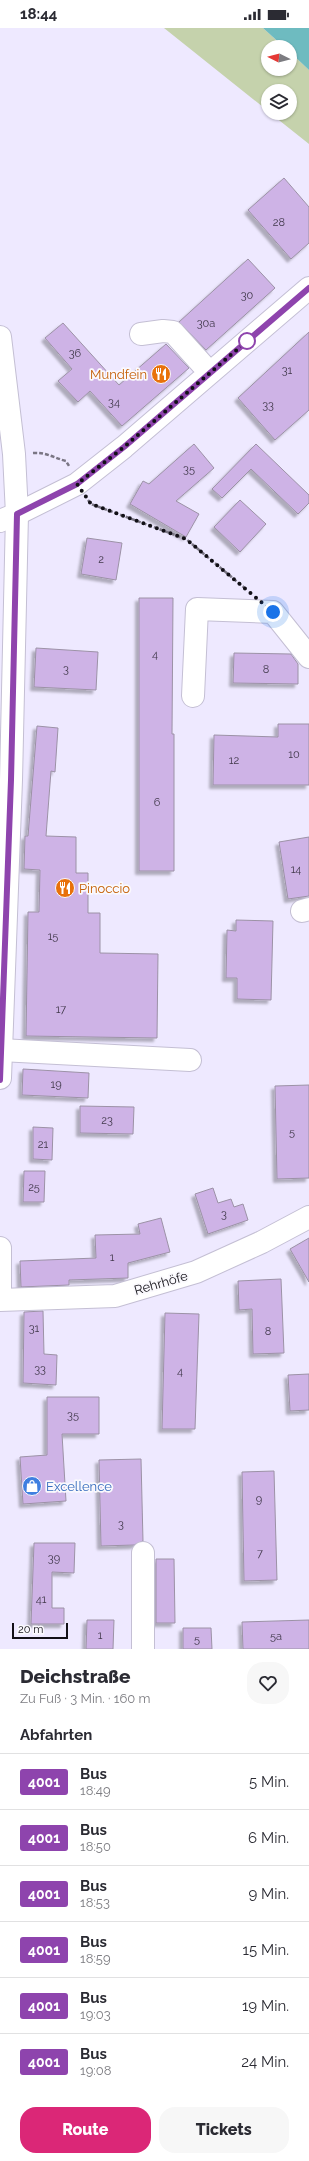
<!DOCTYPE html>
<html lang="de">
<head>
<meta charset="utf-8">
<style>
	body { margin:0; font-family:Raleway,sans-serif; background:#f7f7f7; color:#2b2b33; height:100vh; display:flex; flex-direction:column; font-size:15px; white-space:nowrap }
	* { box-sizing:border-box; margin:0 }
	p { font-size:13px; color:#7c7c81 }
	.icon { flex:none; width:22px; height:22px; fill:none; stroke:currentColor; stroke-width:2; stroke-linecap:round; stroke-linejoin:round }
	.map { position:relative; height:1621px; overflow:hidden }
	.sheet { display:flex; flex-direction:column; background:#fff; flex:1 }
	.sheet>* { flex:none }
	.badge { padding:0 8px; border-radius:3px; font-size:14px; line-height:26px }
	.needle { width:26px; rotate:276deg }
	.fabs { position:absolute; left:261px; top:12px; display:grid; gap:8px }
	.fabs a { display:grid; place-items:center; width:36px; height:36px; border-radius:50%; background:#fff; box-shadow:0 1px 3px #0004; font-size:20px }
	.scale { position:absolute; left:12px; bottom:10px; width:56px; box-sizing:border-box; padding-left:4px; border:2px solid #121017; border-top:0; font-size:11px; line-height:14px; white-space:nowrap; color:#121017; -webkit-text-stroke:3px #faf9fd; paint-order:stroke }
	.you { position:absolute; width:20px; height:20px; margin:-10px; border:3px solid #fff; border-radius:50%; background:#1a73e8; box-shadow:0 0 0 6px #1a73e833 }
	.map>.badge { position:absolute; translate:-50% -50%; box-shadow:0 0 0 2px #fff }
	h2 { padding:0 20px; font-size:15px; line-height:36px }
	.round { display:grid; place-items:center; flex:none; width:42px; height:42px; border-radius:16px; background:#f7f7f7 }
	.head { display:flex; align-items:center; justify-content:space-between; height:68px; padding:0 20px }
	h1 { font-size:19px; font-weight:800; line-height:30px }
	.action { display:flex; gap:8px; margin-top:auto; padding:8px 20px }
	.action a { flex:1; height:46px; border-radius:16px; background:#db2777; color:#fff; font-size:16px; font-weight:800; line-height:46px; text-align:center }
	.action a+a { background:#f7f7f7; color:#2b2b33 }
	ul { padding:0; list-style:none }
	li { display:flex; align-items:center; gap:12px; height:56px; padding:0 20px; border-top:1px solid #e1e1e2 }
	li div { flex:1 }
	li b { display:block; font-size:15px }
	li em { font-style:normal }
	li .badge { min-width:44px; font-weight:700; text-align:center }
	.status { display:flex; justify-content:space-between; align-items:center; height:28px; padding:0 20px; background:#fff; direction:ltr }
	.status svg { height:11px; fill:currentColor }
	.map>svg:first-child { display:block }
</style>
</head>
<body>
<div class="status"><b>18:44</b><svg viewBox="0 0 49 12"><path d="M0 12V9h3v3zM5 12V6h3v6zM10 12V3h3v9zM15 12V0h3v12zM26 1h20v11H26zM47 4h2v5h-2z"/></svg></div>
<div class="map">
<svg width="309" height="1621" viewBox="0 0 309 1621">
	<defs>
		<filter id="shadow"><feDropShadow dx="-3.5" dy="3.5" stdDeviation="1" flood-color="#0004"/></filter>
	</defs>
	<rect width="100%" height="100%" fill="#eee9ff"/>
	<path fill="#c5d2ac" d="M164,0h99l21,19h-16v22h22v-17l19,18v74l-39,-31h20v-22h-22v20z"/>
	<path fill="#6ebbc0" d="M263,0h46v42l-19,-18v-5h-6z"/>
	<path fill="#ceb3e6" stroke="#9c92a6" filter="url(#shadow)" d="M284,150l25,29v36l-18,16 -43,-49z
		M248,231l27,29 -69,62 -27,-28z
		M63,295l56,62 47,-41 23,24 -67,58 -32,-35 -12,11 -20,-21 14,-12 -27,-31z
		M309,304v78l-34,30 -37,-42z
		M194,416l20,24 -38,33 23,13 -13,23 -56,-33 13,-23 6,3z
		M256,416l53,51v8l-11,11 -47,-45 -29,29 -10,-9z
		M240,472l26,24 -26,28 -26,-25z
		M87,510l35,5 -6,37 -35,-6z
		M139,570h34l-1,136h2v137h-35z
		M36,620l62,4 -2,38 -62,-3z
		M234,625l57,1 7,10v20l-65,-1z
		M278,696h31v61h-96l1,-50 64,2z
		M37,698l21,2 -3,44 -4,-1 -5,65 30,1v36h12v40h12v40l58,1 -1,84 -131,-2 2,-124h11l1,-42 -16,-1 1,-33h3z
		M309,809v59l-21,3 -9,-57z
		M236,892l37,1 -2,79 -34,-1v-21h-11l1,-48 9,1z
		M23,1041l66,4 -1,25 -66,-3z
		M309,1057v93l-32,1 -2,-93z
		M80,1078l54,1 -1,27 -53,-1z
		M33,1099l20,1 -1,32 -19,-1z
		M24,1143h21l-1,31h-21z
		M213,1160l5,15 13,-4 3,8 9,-3 5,16 -40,14 -13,-40z
		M161,1190l9,34 -42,11v15l-59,2v5l-48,2 -1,-26 76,-3 -1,-23 45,-1 -2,-10z
		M309,1210v44l-19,-33z
		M281,1251l3,74 -31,1 -1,-45 -13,1 -1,-29z
		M43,1283l1,43 13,1 -1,30 -33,-2 1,-71z
		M165,1285l34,1 -4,115h-33z
		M309,1346v36l-19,1 -2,-36z
		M47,1369h52v37h-37l4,67 -43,3 -3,-47 27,-2z
		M141,1431l2,82 -9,4 -33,1 -2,-86z
		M274,1443l3,109 -33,1 -2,-109z
		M34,1515h41l-1,30 -22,-1v36h12v16h-33z
		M156,1531h18l1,64h-19z
		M87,1592h27l-1,29h-27z
		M309,1592v29h-66l-1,-27z
		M183,1600h28l1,21h-29z"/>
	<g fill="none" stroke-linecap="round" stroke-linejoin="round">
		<g stroke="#c4bfd4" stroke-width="24">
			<path id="minor" d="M141,306l22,-3 10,1 37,41
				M0,493l17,-7 60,-30 47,-37 185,-159
				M193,668l4,-87 76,3 36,45
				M302,883l7,-2
				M0,1022l190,10
				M0,1272l115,-4 81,-24 66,-30 47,-25
				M143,1621v-96"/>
		</g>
		<g stroke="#c4bfd4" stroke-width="24">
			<path id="major" d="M0,309l14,117 3,60 -6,266 -11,298
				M0,1220v49"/>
		</g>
		<path stroke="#7a7684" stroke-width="2.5" stroke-dasharray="4 2" stroke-linecap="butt" d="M33,425c13,-1 21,5 33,8l3,5
			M88,472l3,4 95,35 61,51"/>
		<use href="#minor" stroke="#fff" stroke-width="22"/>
		<use href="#major" stroke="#fff" stroke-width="22"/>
	</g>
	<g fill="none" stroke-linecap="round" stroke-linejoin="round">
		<g stroke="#fff" stroke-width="9">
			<path id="line" d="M0,1052l11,-300 6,-266 60,-30 47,-37 185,-159"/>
		</g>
		<use href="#line" stroke="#8e44ad" stroke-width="6"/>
		<path stroke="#121017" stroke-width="4" stroke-dasharray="0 7.2" d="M247,313l-123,106 -47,37 14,20 95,35 87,73"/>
	</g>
	<defs>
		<g id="restaurant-disc" transform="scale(1)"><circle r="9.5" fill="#e8710a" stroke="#faf9fd"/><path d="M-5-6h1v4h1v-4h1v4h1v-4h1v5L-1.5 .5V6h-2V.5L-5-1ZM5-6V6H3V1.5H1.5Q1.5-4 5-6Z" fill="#fff"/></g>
		<g id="shop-disc" transform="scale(1)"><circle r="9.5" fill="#3f7fe0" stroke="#faf9fd"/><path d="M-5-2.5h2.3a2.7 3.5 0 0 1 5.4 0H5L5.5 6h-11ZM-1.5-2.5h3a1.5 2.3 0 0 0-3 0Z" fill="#fff"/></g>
	</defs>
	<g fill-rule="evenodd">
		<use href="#restaurant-disc" x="161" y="346"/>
		<use href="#restaurant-disc" x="65" y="860"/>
		<use href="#shop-disc" x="32" y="1458"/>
	</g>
	<circle fill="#fff" stroke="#8e44ad" stroke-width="2" cx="247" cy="313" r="8"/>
	<g text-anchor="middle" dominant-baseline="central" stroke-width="3.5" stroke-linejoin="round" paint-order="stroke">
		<g font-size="11" fill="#41394b">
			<text x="279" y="194">28</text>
			<text x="247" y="267">30</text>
			<text x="206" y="295">30a</text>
			<text x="75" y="325">36</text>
			<text x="287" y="342">31</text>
			<text x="114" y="374">34</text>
			<text x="268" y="377">33</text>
			<text x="189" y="441">35</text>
			<text x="101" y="531">2</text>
			<text x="155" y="626">4</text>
			<text x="66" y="641">3</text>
			<text x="266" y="641">8</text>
			<text x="294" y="726">10</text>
			<text x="234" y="732">12</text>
			<text x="157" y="774">6</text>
			<text x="296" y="841">14</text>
			<text x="53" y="908">15</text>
			<text x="61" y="981">17</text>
			<text x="56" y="1056">19</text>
			<text x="107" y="1092">23</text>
			<text x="292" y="1104">5</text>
			<text x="43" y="1116">21</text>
			<text x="34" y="1159">25</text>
			<text x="224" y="1186">3</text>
			<text x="112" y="1229">1</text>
			<text x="34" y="1300">31</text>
			<text x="268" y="1303">8</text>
			<text x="40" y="1341">33</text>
			<text x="180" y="1343">4</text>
			<text x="73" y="1387">35</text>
			<text x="259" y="1471">9</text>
			<text x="121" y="1496">3</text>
			<text x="260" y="1525">7</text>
			<text x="54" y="1530">39</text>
			<text x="41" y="1571">41</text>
			<text x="100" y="1607">1</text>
			<text x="276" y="1608">5a</text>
			<text x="197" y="1611">5</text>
		</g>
		<g font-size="13" fill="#c56008" stroke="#faf9fd" text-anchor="end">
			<text x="147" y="346">Mundfein</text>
			<text x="79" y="860" text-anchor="start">Pinoccio</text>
		</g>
		<g font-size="13" fill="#121017" stroke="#faf9fd">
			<text transform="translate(161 1255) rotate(-16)">Rehrhöfe</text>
		</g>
		<g font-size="13" fill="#366cbe" stroke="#faf9fd" text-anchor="start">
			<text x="46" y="1458">Excellence</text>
		</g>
	</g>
</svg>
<div class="fabs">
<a><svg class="needle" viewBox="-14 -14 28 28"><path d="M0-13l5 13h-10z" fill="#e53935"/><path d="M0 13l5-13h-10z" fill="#7c7c81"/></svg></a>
<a><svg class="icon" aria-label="layers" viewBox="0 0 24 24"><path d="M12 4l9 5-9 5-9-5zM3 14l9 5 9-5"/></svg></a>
</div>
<div class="scale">20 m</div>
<div class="you" style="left:273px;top:584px"></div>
</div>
<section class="sheet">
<div class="head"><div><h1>Deichstraße</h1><p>Zu Fuß · 3 Min. · 160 m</p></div><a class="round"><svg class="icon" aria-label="heart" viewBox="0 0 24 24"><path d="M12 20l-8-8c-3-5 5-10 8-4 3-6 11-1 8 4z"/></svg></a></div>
<h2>Abfahrten</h2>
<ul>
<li><span class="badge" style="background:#8e44ad;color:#fff">4001</span><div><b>Bus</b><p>18:49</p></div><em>5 Min.</em></li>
<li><span class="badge" style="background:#8e44ad;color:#fff">4001</span><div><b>Bus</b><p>18:50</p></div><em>6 Min.</em></li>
<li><span class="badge" style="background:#8e44ad;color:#fff">4001</span><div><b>Bus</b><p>18:53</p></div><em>9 Min.</em></li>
<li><span class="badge" style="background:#8e44ad;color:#fff">4001</span><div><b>Bus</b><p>18:59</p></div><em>15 Min.</em></li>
<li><span class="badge" style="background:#8e44ad;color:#fff">4001</span><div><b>Bus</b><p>19:03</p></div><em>19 Min.</em></li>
<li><span class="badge" style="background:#8e44ad;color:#fff">4001</span><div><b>Bus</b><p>19:08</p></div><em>24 Min.</em></li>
</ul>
<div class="action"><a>Route</a><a>Tickets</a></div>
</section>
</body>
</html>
